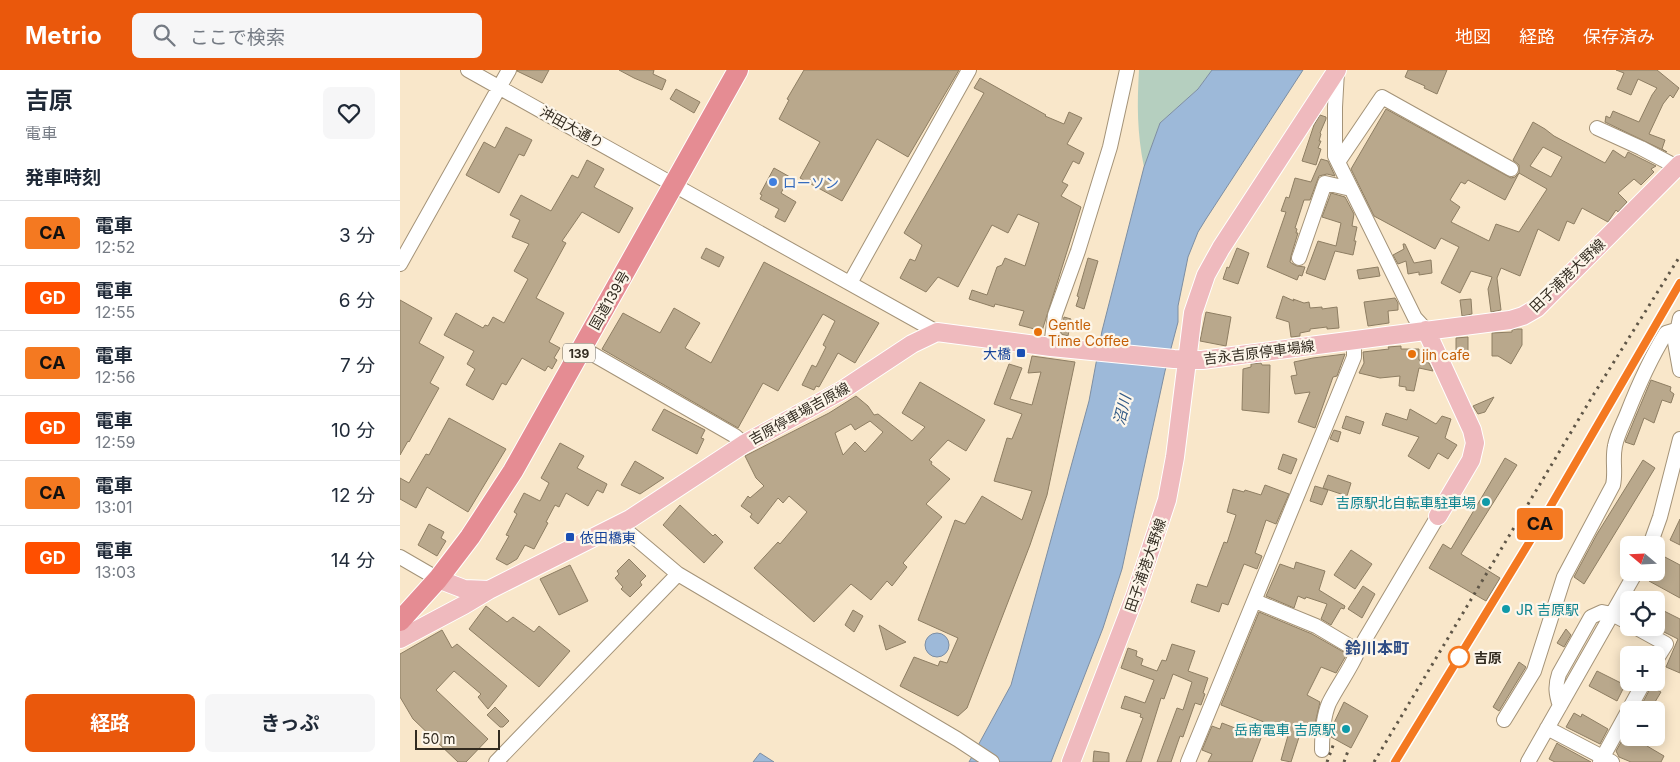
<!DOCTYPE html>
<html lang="ja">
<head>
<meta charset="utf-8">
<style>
	body { margin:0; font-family:Inter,"Noto Sans JP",sans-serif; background:#f6f6f7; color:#1f2937; height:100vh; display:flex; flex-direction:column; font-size:19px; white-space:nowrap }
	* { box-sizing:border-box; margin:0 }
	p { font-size:16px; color:#747a83 }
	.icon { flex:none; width:28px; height:28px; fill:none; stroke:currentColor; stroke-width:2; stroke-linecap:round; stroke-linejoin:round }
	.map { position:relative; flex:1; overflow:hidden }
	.drawer { display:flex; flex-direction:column; background:#fff; width:400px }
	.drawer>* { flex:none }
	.badge { padding:0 10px; border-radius:4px; font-size:18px; line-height:32px }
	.needle { width:32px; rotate:289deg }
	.fabs { position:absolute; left:1220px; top:466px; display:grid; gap:10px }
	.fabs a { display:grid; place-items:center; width:45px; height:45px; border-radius:8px; background:#fff; box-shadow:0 2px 12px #0003; font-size:25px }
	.scale { position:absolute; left:15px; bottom:12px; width:85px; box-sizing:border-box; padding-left:5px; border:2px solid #322b20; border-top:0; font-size:14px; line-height:18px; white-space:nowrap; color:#322b20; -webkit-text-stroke:4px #fdf6ea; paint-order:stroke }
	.map>.badge { position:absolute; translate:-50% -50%; box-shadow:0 0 0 2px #fff }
	h2 { padding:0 25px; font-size:19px; line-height:45px }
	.round { display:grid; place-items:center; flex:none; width:52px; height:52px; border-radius:8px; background:#f6f6f7 }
	.headline { display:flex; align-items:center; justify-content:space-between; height:85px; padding:0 25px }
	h1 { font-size:24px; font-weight:700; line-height:38px }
	.primary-button { display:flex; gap:10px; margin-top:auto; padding:10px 25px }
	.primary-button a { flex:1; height:58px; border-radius:8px; background:#ea580c; color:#fff; font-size:20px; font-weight:700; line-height:58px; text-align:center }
	.primary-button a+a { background:#f6f6f7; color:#1f2937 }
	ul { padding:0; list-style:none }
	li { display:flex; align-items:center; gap:15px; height:65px; padding:0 25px; border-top:1px solid #e0e1e3 }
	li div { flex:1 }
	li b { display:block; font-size:19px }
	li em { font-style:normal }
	li .badge { min-width:55px; font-weight:700; text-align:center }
	header { display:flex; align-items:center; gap:30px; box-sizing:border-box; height:70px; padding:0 25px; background:#ea580c; color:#fff }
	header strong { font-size:24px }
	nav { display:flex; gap:28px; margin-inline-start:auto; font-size:18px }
	.search { width:350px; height:45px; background:#f6f6f7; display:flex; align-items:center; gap:12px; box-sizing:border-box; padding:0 18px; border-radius:8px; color:#747a83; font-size:19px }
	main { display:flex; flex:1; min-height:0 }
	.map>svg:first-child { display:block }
</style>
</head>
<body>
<header>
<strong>Metrio</strong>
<div class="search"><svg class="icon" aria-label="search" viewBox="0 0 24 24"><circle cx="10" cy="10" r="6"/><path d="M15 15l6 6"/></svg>ここで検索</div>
<nav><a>地図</a><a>経路</a><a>保存済み</a></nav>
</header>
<main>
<section class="drawer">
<div class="headline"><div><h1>吉原</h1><p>電車</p></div><a class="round"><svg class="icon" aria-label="heart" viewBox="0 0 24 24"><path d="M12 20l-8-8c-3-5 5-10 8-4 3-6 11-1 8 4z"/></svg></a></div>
<h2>発車時刻</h2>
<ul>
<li><span class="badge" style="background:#f47921;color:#111">CA</span><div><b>電車</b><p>12:52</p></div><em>3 分</em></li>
<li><span class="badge" style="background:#ff4f00;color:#fff">GD</span><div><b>電車</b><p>12:55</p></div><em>6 分</em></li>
<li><span class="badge" style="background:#f47921;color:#111">CA</span><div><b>電車</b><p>12:56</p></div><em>7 分</em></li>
<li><span class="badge" style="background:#ff4f00;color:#fff">GD</span><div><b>電車</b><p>12:59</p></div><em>10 分</em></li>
<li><span class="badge" style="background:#f47921;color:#111">CA</span><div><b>電車</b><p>13:01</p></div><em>12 分</em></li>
<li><span class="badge" style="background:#ff4f00;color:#fff">GD</span><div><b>電車</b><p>13:03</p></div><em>14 分</em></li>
</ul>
<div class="primary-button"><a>経路</a><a>きっぷ</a></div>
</section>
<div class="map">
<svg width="1280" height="692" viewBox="0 0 1280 692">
	<rect width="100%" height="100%" fill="#f9e7ca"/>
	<path fill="#b5cfbf" d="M739,0h73l-14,19 -38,34 -16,44c-7,-34 -7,-63 -5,-97z"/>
	<path fill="#9db9d9" stroke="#7d8ea2" d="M812,0h91l-97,149 -8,13 -10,25 -10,49v16l-13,49 -43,198 -19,59 -52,134h-82l42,-77 78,-284 13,-70 42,-164 16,-44 38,-34z
		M525 575a12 12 0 1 1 24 0a12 12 0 1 1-24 0Z
		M360,683l14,9h-21z"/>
	<path fill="#b9a88c" stroke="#8e7e63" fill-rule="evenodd" d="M118,0h31l-7,13 -25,-12z
		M219,0h35l-1,4 13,6 -4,10 -28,-12z
		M404,0h155l-51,87 -31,-18 -35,62 -42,-23 20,-36 -41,-23 10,-19 -2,-1z
		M1008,0h39l-10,24 -13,-6 1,-2 -20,-9z
		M1216,0h41l22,18 -6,10 -3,-3 -7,9 -14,30 16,6 -3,9 5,3 -62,-30 1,-6 4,2 3,-7 26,11 13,-27 5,-7 -19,-9 -7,16 -14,-6 7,-16z
		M580,8l66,37 -1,1 19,8 5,-12 13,6 -15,26 17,9 -5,11 -6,-3 -11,21 6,3 -7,11 20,11 -39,124 -23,-6 5,-14 -29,-7 -1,3 -25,-8 3,-9 15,5 10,-28 5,-2 3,-7 20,8 14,-43 -21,-9 -10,19 -16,-8 -34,62 -20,-10 -12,15 -26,-14 10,-19 5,2 7,-16 -18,-12 80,-140 -10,-5z
		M276,19l24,13 -6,11 -24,-14z
		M986,39l125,69 4,-1 4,-4v-8l-6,-5 20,-38 12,7 9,7 51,27 8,-13 12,8 3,-6 28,14 -5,3 3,3 -13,13 -7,-6 -16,14 9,9 -9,10 -2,-2 -8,12 -26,-14 -8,16 -7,-3 -8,20 -21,-12 -18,47 -19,-8 -4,10 4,32 -10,2 -3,-23 4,-12 -21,-6 -11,22 -19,-10 18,-36 -18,-9 -6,11 -61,-33 -23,-47zM1143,77l19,10 -11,20 -21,-11zM1119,103l28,16 -28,43 -23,-8 -7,17 -38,-19 9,-15 -10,-7 11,-18 4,2 3,-4 37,20z
		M920,45l6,2v2l-6,14 1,1 -2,7h2l-3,7 3,1 -5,16 -14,-4 12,-36z
		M106,57l26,13 -8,16 -5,-2 -20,39 -33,-18 18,-33 11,6z
		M921,89l7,2 7,15 -8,-2 -8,2 -9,24h-6l-9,28 2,1 -1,4h2l-7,23 -1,6 3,2 4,2 8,1 -3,9 -3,-1 -2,5 -30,-13 19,-55 -5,-1 5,-14 3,1 6,-20 16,4z
		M187,90l17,9 -10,18 39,21 -14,25 -37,-21 -20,29 4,2 -30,55 28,15 -15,29 11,6 -6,10 3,2 -5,9 -4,-3 -3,5 -23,-13 -16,27 -4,-2 -9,17 -27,-15 9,-16 -8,-5 7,-13 -30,-16 12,-22 27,15 2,-3 3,1 5,-9 11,6 24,-44 -14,-8 15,-27 -17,-7 8,-17 -10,-5 11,-20 30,16 21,-36 6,3z
		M374,98l16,9 -9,16 15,9 -11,20 -10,-5 4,-8 -19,-10 2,-4 -2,-1z
		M931,123l14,4 9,17 -2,12 5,1 -3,14h2l-3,14 -18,-4 -10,29 -19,-7 12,-32 18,5 5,-23 -19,-6z
		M1003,174h2l9,19 17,-3 1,13 -13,2v-3l-11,2 -2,-13 -8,3 -5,-9 11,-6z
		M306,178l18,9 -5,10 -18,-9z
		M837,178l12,5 -11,31 -15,-5 4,-12 2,1z
		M688,188l10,3 -14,48 -8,-3 3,-9 -2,-1z
		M364,192l115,61 -24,40 -17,-10 -19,34 -3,-1 -2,4 -12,-5 10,-20 4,2 10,-20 -3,-2 12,-24 -12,-7 -45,77 -15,-8 -25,45 -136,-79 21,-36 37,20 14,-25 26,15 -15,25 26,15z
		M978,197l2,9 -21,3 -2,-9z
		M883,226l11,5 -1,-2 11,4 5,-1 1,6 12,-1v2l15,-2 2,21 -12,1v-2l-17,2v2l-10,2v3l-9,1 -2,-15 -13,-4z
		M995,228l3,5v7l-10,1 1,12 -21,3 -4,-24z
		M1071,229l1,15 -10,2 -2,-16z
		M0,230l32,18 -13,25 25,14 -14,26 9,5 -30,54 -1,-1 -8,14z
		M806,242l25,5 -5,29 -26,-5z
		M664,247l7,2 -3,17 -7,-2z
		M1116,259h6v16l-11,19 -13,-8h-6v-23l20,-1v-2z
		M1068,267v19h-12v-18z
		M1001,276v3h18v11l10,3 4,8 -14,-3 -5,23 -8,-1v-3l-7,-1 1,-10 -20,2 -21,-5 5,-10 -1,-11 26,-3 -1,-2z
		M945,284l-8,22 -4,1 -18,51 -17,-6 12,-30 -15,2 -4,-18 6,-1 -3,-13 19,-4z
		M632,286l43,6 -28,133 -17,50 -63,163 -9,8 -58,-30 14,-29 24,9 2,-5 7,2 11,-25 -40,-18 37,-100 10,4 17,-28 40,24 10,-29 -38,-10 13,-43 5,1 10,-25 -28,-10 15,-40 13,4 -12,31 22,6 9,-33 -13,1z
		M861,293l1,2h8l-1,48 -27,-3 1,-41 8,-2v-3z
		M1251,310l20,7 -1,4 4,3 -3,9 -9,-3 -8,23 -10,-5 -10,27 -9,-3z
		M520,312l65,38 -19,31 -18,-11 -19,20 3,2 -1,2 19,15 -24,25 16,13 -39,46 4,4 -15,19 -5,-5 -16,19 -20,-16 -37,38 -60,-54 24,-26 2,2 27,-32 -18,-16 -6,7 -5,-5 -20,26 -8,-7 2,-3 -11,-8 7,-10 2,2 14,-12 -8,-8 -11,-22 84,-43 27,-17 12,10 6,9 4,-1 34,27 13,-14 -23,-14zM470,351l13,11 -18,20 -10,-10 -12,13 -8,-22 16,-9 4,6z
		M1094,327l-9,15 -7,2 -5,-8z
		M264,339l41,21 -4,8 3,1 -7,15 -45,-24z
		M1010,339l26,15 6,-8 9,3 -6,19 12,7 -9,14 -10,-6 -9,16 -21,-13 11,-19 -37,-12 4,-12 21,7z
		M946,346l18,6 -4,12 -18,-6z
		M49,348l57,31 -38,63 -41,-25 -11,21 -16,-9v-21l9,5 17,-29 3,1z
		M934,360l7,2 -3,10 -8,-3z
		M160,373l24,13 -7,12 30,16 -4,9 -6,-3 -9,16 -22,-13 -7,14 -4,-2 -9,17 2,1 -14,26 -9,-4 -8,14 -10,6 -11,-6 13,-23 -3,-1 11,-21 -3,-2 10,-19 16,8 9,-18 -8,-5z
		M883,384l14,5 -6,15 -13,-5z
		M1105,388l12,7 -56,89 39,24 -14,23 -57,-33 14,-24 8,5z
		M1243,390l12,8 -71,116 -10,-7 23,-43z
		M235,391l29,17 -24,16 -19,-9z
		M928,405l23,8 -4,13 -24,-8z
		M865,415l24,9 -13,30 -10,-4 -11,33 7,3 -5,13 -13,-5 -16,41 -6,-2 -3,9 -28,-10 6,-18 10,3 17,-45 3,1 9,-28 -9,-3 6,-23 11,3 1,-2 16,5z
		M915,416l13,4 -6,15 -12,-4z
		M280,435l33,31 2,-2 8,8 -19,21 -41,-38z
		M1280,449v26l-10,-5z
		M29,454l15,8 -3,6 5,3 -9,15 -19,-11z
		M951,480l21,14 -17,25 -21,-14z
		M1263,486l17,9v33l-31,-17 5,-9h2v-3z
		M229,489l17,17 -6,6 2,3 -12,12 -9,-8 2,-2 -8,-9 4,-4 -2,-3z
		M896,492l29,9 -6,19 26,16 -1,3 -3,-1 -10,17 -10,-6 6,-15 -21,-7 -1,2 -7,-3 -4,12 -28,-12 14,-32 14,5z
		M170,495l18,36 -29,14 -19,-36z
		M963,516l12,8 -13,24 -14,-9z
		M86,536l21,16 6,-5 21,15 5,-6 31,25 -31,36 -70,-58z
		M1256,537l24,12v54l-14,-6 12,-28 -22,-11z
		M453,540l10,6 -9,16 -9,-7z
		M859,542l53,22 35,20 -11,19 -15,-6 -14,28 13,7 -7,31 -12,-2 -10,31 -10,-2 8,-28 -68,-27z
		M479,555l27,17 -20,8z
		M1166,559l5,6 -7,12 -7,-4z
		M42,560l10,18 5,-4 50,42 -19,23 -10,-12 3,-3 -27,-23 -18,19 52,49 -22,23h-8l-45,-43 -13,-22v-43z
		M772,574l23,7 -7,20 20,7 -5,15 2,1 -4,11 -6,-2 -12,34 -3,-1 -9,26h-14l20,-54 6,2 9,-28 -19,-8 -9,25 -3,-1 -20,64h-15l17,-44 -3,-1 1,-3 -20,-6 4,-12 20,7 9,-23 -33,-12 7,-20 9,3 -1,5 7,3 -2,6 16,6 5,-11 4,1z
		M1119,592l7,5 -27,44 -6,-4z
		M1197,601l28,14 -8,16 -28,-15z
		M1251,617l10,5 -9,15 -9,-5z
		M944,632l24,14 -17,32 -20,-11 1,-10z
		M95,637l14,14 -6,6h-3l-13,-12z
		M1174,643l7,4 1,-3 26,15 -8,15 -34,-17z
		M822,653l39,15 -9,24h-44l4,-8 -10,-4 10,-24 8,3z
		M1224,667l27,1 -4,8 17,10 -3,6h-30l-12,-5 -3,-6z
		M1157,673l1,1 33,18h-36l-6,-3z
		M694,681l15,2v9h-16z"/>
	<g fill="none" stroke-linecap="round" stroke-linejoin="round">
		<g stroke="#a49378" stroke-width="16">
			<path id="minor" d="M68,0l469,262
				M937,1l-2,36v49l80,162 11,12
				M1197,58l44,20 36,19
				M938,92l44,-65 129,72
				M899,188l26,-75 26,6
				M0,194l109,-194
				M450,213l119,-213
				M1280,248l-5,24 5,28
				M651,277l4,-32 23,-64 32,-104 17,-77
				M182,278l153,88 9,8
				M220,455l58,49 279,165 35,23
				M1250,475l10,-28 20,-78
				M0,487l38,22
				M855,531l61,25 42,25
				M1237,558l29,16 -10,16
				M1160,636c-4,-12 -5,-20 -1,-32l32,-57 11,-5 10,2 17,9
				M1104,650l30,-49 30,-94 49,-92c3,-13 -1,-25 2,-39 2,-11 8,-22 12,-32 11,-28 23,-55 39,-81l10,-3
				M1147,658l65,34
				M922,680c0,-15 1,-33 7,-47 9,-18 21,-33 29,-52l80,-135
				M96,692l182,-188
				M788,692l166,-405v-9l-2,-8
				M1128,692l108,-190
				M1200,692l44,-80"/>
		</g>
		<g stroke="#fff" stroke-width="20">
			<path id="major" d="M1026,260l46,100 3,13 -4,17 -33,56
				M38,509l26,10 25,1 141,-71 114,-75 97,-53 71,-47 25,-12 114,15 123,12 28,1 308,-40 13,-4 14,-8 143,-144
				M0,569l64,-34 25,-15
				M671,692l64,-166 32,-96 8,-43 18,-144 13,-38 15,-27 116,-178"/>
		</g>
		<g stroke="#fff" stroke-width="22">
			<path id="highway" d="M0,551l38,-42 32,-42 43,-66 225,-401"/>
		</g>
		<use href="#minor" stroke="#fff" stroke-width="14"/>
		<use href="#major" stroke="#efbabe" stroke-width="18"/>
		<use href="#highway" stroke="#e58c93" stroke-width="20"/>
		<path stroke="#5f5647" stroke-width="3" stroke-dasharray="2.5 5" stroke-linecap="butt" d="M927,692l7,-19
			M944,692l4,-11
			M974,692l218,-365 88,-141
			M995,692l140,-229 145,-250"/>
	</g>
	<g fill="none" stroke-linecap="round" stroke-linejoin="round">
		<g stroke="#fff" stroke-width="11">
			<path id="line" d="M995,692l140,-229 145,-250"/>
		</g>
		<use href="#line" stroke="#f47921" stroke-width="8"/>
	</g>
	<circle fill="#3f7fe0" stroke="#fdf6ea" stroke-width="2" cx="373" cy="112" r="5"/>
	<g fill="#e8710a" stroke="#fdf6ea" stroke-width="2">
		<circle cx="638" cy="262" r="5"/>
		<circle cx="1012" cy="284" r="5"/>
	</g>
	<g fill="#1a4fb4" stroke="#fdf6ea" stroke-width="2">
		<rect x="616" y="278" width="10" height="10" rx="2.5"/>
		<rect x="165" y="462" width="10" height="10" rx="2.5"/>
	</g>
	<g fill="#0f9aa8" stroke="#fdf6ea" stroke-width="2">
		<circle cx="1086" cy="432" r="5"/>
		<circle cx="1106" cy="539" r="5"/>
		<circle cx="946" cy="659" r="5"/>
	</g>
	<circle fill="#fff" stroke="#f47921" stroke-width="2.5" cx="1059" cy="587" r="10"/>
	<g text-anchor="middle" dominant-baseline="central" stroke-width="4.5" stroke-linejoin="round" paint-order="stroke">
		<rect fill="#fdf6ea" stroke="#6f685d" stroke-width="1" x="163" y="273.5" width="32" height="19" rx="4"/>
		<g font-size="12" font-weight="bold" fill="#322b20">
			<text x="179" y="283">139</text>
		</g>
		<g font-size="14" fill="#322b20" stroke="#fdf6ea">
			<text transform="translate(172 57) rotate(29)">沖田大通り</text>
			<text transform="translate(1167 205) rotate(-44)">田子浦港大野線</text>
			<text transform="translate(209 230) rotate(-60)">国道139号</text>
			<text transform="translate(859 282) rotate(-7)">吉永吉原停車場線</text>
			<text transform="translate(399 343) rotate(-29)">吉原停車場吉原線</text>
			<text transform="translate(745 495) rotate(-71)">田子浦港大野線</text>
		</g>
		<g font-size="14" fill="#366cbe" stroke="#fdf6ea" text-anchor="start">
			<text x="383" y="112">ローソン</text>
		</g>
		<g font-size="14" fill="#c56008" stroke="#fdf6ea" text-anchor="start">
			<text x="648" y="254">Gentle<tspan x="648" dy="16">Time Coffee</tspan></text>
			<text x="1022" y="284">jin cafe</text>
		</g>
		<g font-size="14" fill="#164399" stroke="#fdf6ea" text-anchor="end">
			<text x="611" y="283">大橋</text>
			<text x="180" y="467" text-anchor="start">依田橋東</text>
		</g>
		<g font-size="14" fill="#0d838f" stroke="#fdf6ea" text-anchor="end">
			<text x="1076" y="432">吉原駅北自転車駐車場</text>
			<text x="1116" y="539" text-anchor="start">JR 吉原駅</text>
			<text x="936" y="659">岳南電車 吉原駅</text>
		</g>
		<g font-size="14" font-weight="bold" fill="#322b20" stroke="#fdf6ea" text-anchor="start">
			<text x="1074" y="587">吉原</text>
		</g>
		<g font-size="15" font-style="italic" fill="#325a86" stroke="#fdf6ea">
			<text transform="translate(722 340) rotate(-76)">沼川</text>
		</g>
		<g font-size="16" font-weight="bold" fill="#2e4c84" stroke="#fdf6ea">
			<text x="977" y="578">鈴川本町</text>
		</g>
	</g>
</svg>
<div class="fabs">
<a><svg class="needle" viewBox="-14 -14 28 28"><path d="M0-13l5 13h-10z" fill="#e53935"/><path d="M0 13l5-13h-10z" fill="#747a83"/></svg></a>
<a><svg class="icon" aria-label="locate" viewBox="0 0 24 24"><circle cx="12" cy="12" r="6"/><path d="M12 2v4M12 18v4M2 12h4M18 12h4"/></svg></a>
<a>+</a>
<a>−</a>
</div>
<div class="scale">50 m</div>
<b class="badge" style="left:1140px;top:454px;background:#f47921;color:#111">CA</b>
</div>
</main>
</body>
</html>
